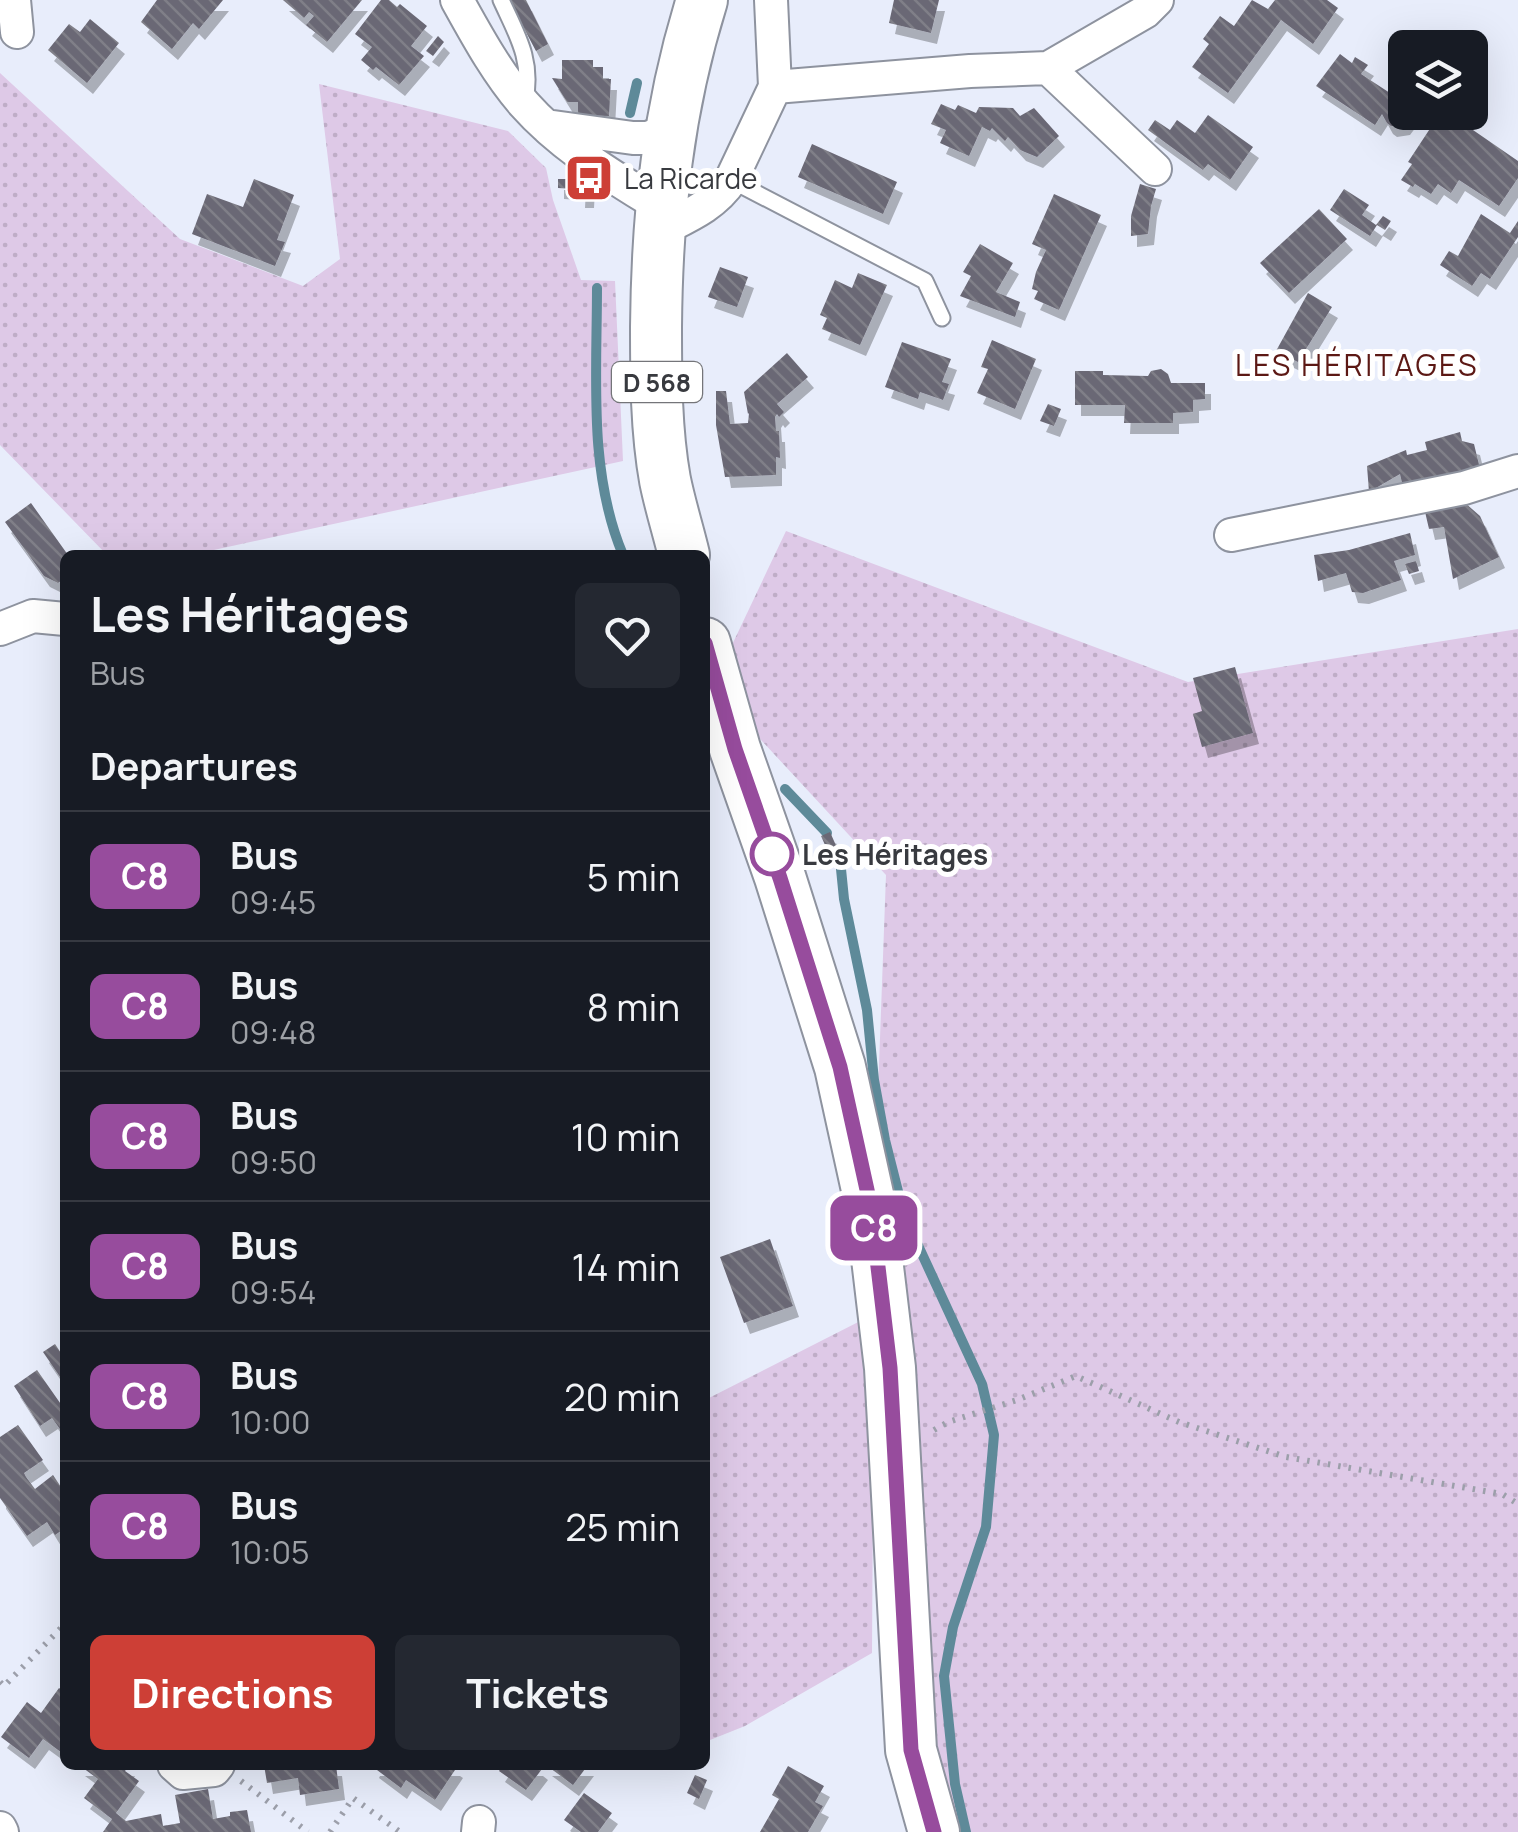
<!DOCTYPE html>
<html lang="en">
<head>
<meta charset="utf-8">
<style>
	body { margin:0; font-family:Manrope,sans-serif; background:#242831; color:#f1f3f6; height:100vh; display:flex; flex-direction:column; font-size:38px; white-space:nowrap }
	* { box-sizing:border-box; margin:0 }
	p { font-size:32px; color:#9ea1a6 }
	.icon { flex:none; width:55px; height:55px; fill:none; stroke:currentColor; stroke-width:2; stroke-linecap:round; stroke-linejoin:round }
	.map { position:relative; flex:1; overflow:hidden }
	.panel { position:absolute; left:60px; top:550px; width:650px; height:1220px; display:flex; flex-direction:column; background:#171b24; border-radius:15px; box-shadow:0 10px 40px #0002 }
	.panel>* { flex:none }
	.badge { padding:0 20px; border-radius:15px; font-size:35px; line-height:65px }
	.buttons { position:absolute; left:1388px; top:30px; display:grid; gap:20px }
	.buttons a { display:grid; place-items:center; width:100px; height:100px; border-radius:15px; background:#171b24; box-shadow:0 10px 40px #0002; font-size:50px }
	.map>.badge { position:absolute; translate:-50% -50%; box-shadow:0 0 0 5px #fff }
	h2 { padding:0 30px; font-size:38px; line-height:90px }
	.round { display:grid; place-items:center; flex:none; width:105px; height:105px; border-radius:15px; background:#242831 }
	.headline { display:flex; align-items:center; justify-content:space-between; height:170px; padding:0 30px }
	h1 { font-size:48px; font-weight:700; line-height:75px }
	.primary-button { display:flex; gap:20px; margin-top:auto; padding:20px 30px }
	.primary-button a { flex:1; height:115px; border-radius:15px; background:#cd3f36; color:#fff; font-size:40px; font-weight:700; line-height:115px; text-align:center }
	.primary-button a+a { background:#242831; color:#f1f3f6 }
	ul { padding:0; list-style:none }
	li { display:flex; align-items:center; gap:30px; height:130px; padding:0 30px; border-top:2px solid #363941 }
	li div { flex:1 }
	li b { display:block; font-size:38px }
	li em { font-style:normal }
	li .badge { min-width:110px; font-weight:700; text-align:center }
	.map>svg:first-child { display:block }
</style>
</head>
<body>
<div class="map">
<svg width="1518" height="1832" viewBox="0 0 1518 1832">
	<defs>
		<pattern id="grass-dots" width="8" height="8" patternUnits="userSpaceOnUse" patternTransform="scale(2.5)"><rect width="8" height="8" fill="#dec9e7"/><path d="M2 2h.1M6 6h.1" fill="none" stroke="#bfadc7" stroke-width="1.8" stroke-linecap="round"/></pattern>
		<pattern id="building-back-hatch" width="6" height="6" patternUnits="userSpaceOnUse" patternTransform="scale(2.5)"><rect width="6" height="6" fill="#6a6874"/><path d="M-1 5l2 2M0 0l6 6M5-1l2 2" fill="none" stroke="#807f88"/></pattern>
		<filter id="shadow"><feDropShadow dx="6" dy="11" stdDeviation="0" flood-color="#0004"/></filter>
	</defs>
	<rect width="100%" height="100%" fill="#e8edfb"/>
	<path fill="url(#grass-dots)" d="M0,73l180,166 123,47 37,-27 -21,-175 189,47 38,37 7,32 28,80 34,1 8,180 -432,94h-84l-107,-110z
		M786,531l402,151 330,-53v1203h-583l-61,-505 -2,326 -127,73 -40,16v-342l169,-86 -3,-31 15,-408 -174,-188z"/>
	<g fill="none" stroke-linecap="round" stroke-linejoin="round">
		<path stroke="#5e8a99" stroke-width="10" d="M630,113l7,-30
			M597,288c0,88 -9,184 26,267
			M785,789l42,44
			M841,869l3,30 23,111 7,70 11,60 19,75 78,169 12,51 -8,92 -33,100 -9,49 11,108 11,48"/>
	</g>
	<path fill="url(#building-back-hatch)" filter="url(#shadow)" d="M157,0h66l-24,29 -6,-6 -21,26 -31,-27z
		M283,0h79l-35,42 -21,-17 8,-9 -5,-4 -5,6z
		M381,0h8l8,7 3,-3 27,22 -16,20 13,10 -25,29 -23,-18 -3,3 -12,-10 11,-13 -17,-13z
		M509,0h17l22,44 -12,7z
		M894,0h45l-8,33 -42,-10z
		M1252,0l16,9 7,-9h52l11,8 -25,36 -32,-24 -53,73 -36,-26 17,-23 -6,-5 17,-23 14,10z
		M90,19l29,24 -32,40 -39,-33 21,-26 11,8z
		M438,36l6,6 -11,14 -7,-5z
		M1340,54l12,9 3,-6 13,8 -7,9 32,21 -3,5 15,3v9h4l1,4 -6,8 -13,2 -4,-3 -5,-9 -7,11 -59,-39z
		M562,60h31v7h10v12h8l-2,37 -31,-1v-13h-11l-15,-24 10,1z
		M941,104l14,6 3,-5 18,8 3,-6 34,1 7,8 14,-8 25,28 -22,21 -17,-7 -12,-13 -3,4 -13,-13 -2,3 -8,-4 -13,29 -29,-13 6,-13 -15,-6z
		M1208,115l45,32 -23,33 -22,-16 -5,6 -55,-40 7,-10 15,10 7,-10 18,13z
		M1437,118l14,10 6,-9 61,42v17l-19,28 -40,-26 -8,13 -13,-9 -7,10 -16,-10 -2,3 -12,-7 11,-16 -4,-2z
		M812,144l85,38 -14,32 -85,-37z
		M580,177l9,1 -1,19h-9z
		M254,179l40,16 -17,45 8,2 -10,24 -83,-32 15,-40 36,13z
		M558,179h15v10l-15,-1z
		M1140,184l16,5 -5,17 -3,28 -17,2v-20z
		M1344,189l25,16 -7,10 14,10 7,-9 8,5 -6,9 -8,-5 -7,11 -40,-26z
		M1054,194l47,21 -42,95 -25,-11 4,-8 -6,-2 4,-17 10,-22 -14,-6z
		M1319,209l28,30 -58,54 -29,-30z
		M1481,214l29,19 8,-12v16l-28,42 -9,-6 -9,13 -32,-21 9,-14 9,5z
		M980,244l33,19 -17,29 24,10 -5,15 -55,-21 11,-20 -8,-4z
		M720,267l28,10 -11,30 -29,-10z
		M858,273l29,12 -27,60 -38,-16 5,-11 -7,-3 15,-35 17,8z
		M1308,293l24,14 -34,55 -22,-11z
		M992,340l44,19 -21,50 -38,-16 11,-24 -7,-2z
		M902,342l49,17 -9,23 7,2 -6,16 -23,-8 -2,7 -33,-12z
		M787,353l21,24 -31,27 7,8 -5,5 -2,-3 -2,3 1,14h3l1,27 -4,-1v18l-51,2 -9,-52v-34h10l4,33 18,-1 1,-10 -1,1 -4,-22z
		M1161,369l7,5 3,9h34v16l-12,1v12l-20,1v10h-49l1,-18h-50v-34h28v4l45,1 3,-5z
		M1048,404l13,5 -7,17 -14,-5z
		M1460,432l2,9 12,3 7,29 -77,18 -4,-17 -31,18 -2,-26 39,-16 1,5 20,-5 -2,-8z
		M1464,502l16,14 19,41 -46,22 -9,-52 -15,2 -6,-26z
		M31,503l37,52h-3v23l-7,5 -14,-7 -39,-54z
		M1410,533l5,22 -21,6 7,19 -38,13 -11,-1 -6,-19 -28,8 -4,-26 35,-5z
		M1416,561l3,10 -10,3 -4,-10z
		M1235,667l18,66 -51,14 -9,-33 9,-3 -9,-33z
		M830,832l8,18 -9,4 -8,-18z
		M770,1239l23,67 -49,17 -24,-66z
		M55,1344l10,15v25l-22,-32z
		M37,1370l28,40v26l-13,-18 -12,8 -26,-40z
		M18,1425l25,35 -19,13 2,4 9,12 18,-14 12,18v35l-10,7 -8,-13 -20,14 -27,-38v-61z
		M59,1688l6,4v63l-22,-16 -14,19 -28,-21 26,-35 14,11z
		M79,1765h50l-4,6 14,10 -23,32 10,8 35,-7 2,12 17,-3 -5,-28 33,-6 5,30 17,-3v-4l17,-2 4,22h-148l9,-13 -28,-21 14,-19z
		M264,1765h72l3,24 -39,6 -2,-17 -31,5z
		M374,1765h80l3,2 -22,33 -29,-20 -5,8 -28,-21z
		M503,1765h34l5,4 -16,21 -27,-19z
		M546,1765h42l-15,20z
		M788,1766l36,20 -9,16 8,4 -15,26h-48l19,-33 -7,-4z
		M695,1775l12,5 -8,19 -12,-6z
		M584,1793l28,20 -14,19h-17l-17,-12z"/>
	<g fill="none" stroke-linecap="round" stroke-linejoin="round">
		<g stroke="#8e939f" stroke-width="19">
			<path id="service" d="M501,0c16,35 32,60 24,100
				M731,180l194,101 17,37"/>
		</g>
		<g stroke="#8e939f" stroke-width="36">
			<path id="minor" d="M14,0l3,32
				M457,0c20,36 40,73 67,104 38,43 88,72 136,102
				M1048,68l107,101
				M775,87l195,-16 78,-3 97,-56 12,-12
				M546,126l87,12h15l22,-9
				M659,231c27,-14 55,-25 72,-51l44,-93 -4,-87
				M1231,535l233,-47 54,-17
				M0,629l33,-13 32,3
				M174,1765l9,8 31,-3 4,-5
				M0,1828l2,4
				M478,1832l1,-10"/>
		</g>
		<g stroke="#8e939f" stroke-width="54">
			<path id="primary" d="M684,555c-6,-25 -14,-50 -19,-75 -9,-50 -9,-103 -9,-153 1,-114 12,-218 46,-327
				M705,643l30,106 45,128 60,190 31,141 19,160 21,382 23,82"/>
		</g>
		<path stroke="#9c9faa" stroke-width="6" stroke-dasharray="2.5 8" stroke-linecap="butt" d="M934,1430l14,-8 69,-22 59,-24 103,46 107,35 216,37 16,10
			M0,1682l4,4 61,-62
			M241,1781l67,51
			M330,1832l23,-34 47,34"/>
		<use href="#service" stroke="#fff" stroke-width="15"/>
		<use href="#minor" stroke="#fff" stroke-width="32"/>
		<use href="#primary" stroke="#fff" stroke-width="50"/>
	</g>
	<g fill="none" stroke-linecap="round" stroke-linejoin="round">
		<g stroke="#fff" stroke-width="22">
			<path id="line" d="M705,643l30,106 45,129 60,189 31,141 19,160 21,382 23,82"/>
		</g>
		<use href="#line" stroke="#974c9d" stroke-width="15"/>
	</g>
	<defs>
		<g id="bus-square" transform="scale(2.5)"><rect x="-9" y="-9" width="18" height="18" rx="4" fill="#cd3f36" stroke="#fff"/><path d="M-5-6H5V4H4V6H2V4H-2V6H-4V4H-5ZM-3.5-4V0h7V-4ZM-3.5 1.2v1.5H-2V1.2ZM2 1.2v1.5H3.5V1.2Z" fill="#fff"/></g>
	</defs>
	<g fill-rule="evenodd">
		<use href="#bus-square" x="589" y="178"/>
	</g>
	<circle fill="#fff" stroke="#974c9d" stroke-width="5" cx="772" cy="854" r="20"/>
	<g text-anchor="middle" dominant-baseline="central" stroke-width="10" stroke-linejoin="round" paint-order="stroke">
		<rect fill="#fff" stroke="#747579" stroke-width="2.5" x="612" y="362" width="90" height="40" rx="8"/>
		<g font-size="25" font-weight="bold" fill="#383a3f">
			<text x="657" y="382">D 568</text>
		</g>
		<g font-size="28" fill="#383a3f" stroke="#fff" text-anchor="start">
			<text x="624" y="178">La Ricarde</text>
		</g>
		<g font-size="28" font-weight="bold" fill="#383a3f" stroke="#fff" text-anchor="start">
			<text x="802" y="854">Les Héritages</text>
		</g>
		<g font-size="30" letter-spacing="2.5" fill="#5c1814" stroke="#fff">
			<text x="1357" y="364">LES HÉRITAGES</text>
		</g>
	</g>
</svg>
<div class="buttons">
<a><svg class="icon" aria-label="layers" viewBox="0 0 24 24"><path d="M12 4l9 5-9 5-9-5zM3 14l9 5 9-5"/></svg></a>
</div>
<b class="badge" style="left:874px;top:1228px;background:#974c9d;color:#fff">C8</b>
<section class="panel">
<div class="headline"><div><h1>Les Héritages</h1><p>Bus</p></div><a class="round"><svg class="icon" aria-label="heart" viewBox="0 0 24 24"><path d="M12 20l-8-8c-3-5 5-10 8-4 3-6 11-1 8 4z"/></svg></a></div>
<h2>Departures</h2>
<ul>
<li><span class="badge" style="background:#974c9d;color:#fff">C8</span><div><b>Bus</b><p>09:45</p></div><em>5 min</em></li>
<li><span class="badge" style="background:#974c9d;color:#fff">C8</span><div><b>Bus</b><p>09:48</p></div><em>8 min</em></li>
<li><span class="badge" style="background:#974c9d;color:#fff">C8</span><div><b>Bus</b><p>09:50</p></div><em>10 min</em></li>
<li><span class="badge" style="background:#974c9d;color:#fff">C8</span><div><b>Bus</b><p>09:54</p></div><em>14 min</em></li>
<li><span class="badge" style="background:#974c9d;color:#fff">C8</span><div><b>Bus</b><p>10:00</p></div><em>20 min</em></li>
<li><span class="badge" style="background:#974c9d;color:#fff">C8</span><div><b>Bus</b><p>10:05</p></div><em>25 min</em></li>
</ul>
<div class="primary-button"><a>Directions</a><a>Tickets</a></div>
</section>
</div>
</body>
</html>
